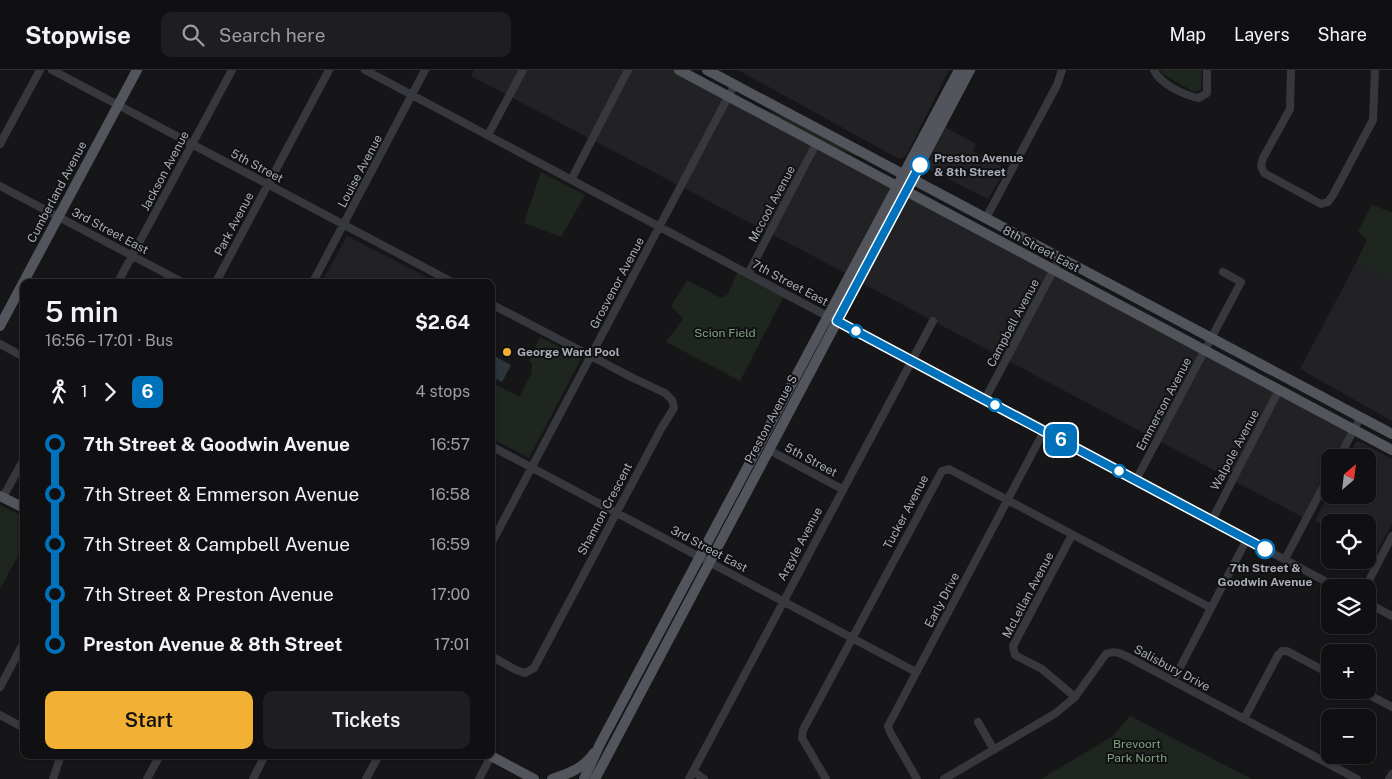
<!DOCTYPE html>
<html lang="en">
<head>
<meta charset="utf-8">
<style>
	body { margin:0; font-family:"Public Sans",sans-serif; background:#1e1e20; color:#f1f3f6; height:100vh; display:flex; flex-direction:column; font-size:19px; white-space:nowrap }
	* { box-sizing:border-box; margin:0 }
	p { font-size:16px; color:#9c9d9f }
	.icon { flex:none; width:28px; height:28px; fill:none; stroke:currentColor; stroke-width:2; stroke-linecap:round; stroke-linejoin:round }
	.map { position:relative; flex:1; overflow:hidden }
	.drawer { position:absolute; left:20px; top:209px; width:475px; height:480px; display:flex; flex-direction:column; background:#101012; border-radius:10px; box-shadow:0 1px 4px #0004,0 0 0 1px #303032 }
	.drawer>* { flex:none }
	.badge { padding:0 10px; border-radius:8px; font-size:18px; line-height:32px }
	.needle { width:32px; rotate:28deg }
	.controls { position:absolute; left:1321px; top:379px; display:grid; gap:10px }
	.controls a { display:grid; place-items:center; width:55px; height:55px; border-radius:10px; background:#101012; box-shadow:0 1px 4px #0004,0 0 0 1px #303032; font-size:25px }
	.map>.badge { position:absolute; translate:-50% -50%; box-shadow:0 0 0 2px #fff }
	.legs { display:flex; align-items:center; gap:8px; height:55px; padding:0 25px; font-size:16px }
	.legs p { margin-inline-start:auto }
	.summary { display:flex; align-items:center; justify-content:space-between; height:85px; padding:0 25px }
	h1 { font-size:28px; font-weight:600; line-height:38px }
	.primary-button { display:flex; gap:10px; margin-top:auto; padding:10px 25px }
	.primary-button a { flex:1; height:58px; border-radius:10px; background:#f2b134; color:#111; font-size:20px; font-weight:600; line-height:58px; text-align:center }
	.primary-button a+a { background:#1e1e20; color:#f1f3f6 }
	ul { padding:0 25px; list-style:none }
	li { display:flex; align-items:center; gap:18px; height:50px; font-size:19px }
	li i { display:grid; place-items:center; width:8px; height:100%; margin:0 6px; background:currentColor }
	li i::after { content:''; width:12px; height:12px; margin:-6px; border:4px solid; border-radius:50%; background:#101012 }
	li p { margin-inline-start:auto }
	li:first-child i { background:linear-gradient(#0000 50%,currentColor 0) }
	li:last-child i { background:linear-gradient(currentColor 50%,#0000 0) }
	header { display:flex; align-items:center; gap:30px; box-sizing:border-box; height:70px; padding:0 25px; background:#101012; border-bottom:1px solid #303032 }
	header strong { font-size:24px }
	nav { display:flex; gap:28px; margin-inline-start:auto; font-size:18px }
	.search { width:350px; height:45px; background:#1e1e20; display:flex; align-items:center; gap:12px; box-sizing:border-box; padding:0 18px; border-radius:10px; color:#9c9d9f; font-size:19px }
	.map>svg:first-child { display:block }
</style>
</head>
<body>
<header>
<strong>Stopwise</strong>
<div class="search"><svg class="icon" aria-label="search" viewBox="0 0 24 24"><circle cx="10" cy="10" r="6"/><path d="M15 15l6 6"/></svg>Search here</div>
<nav><a>Map</a><a>Layers</a><a>Share</a></nav>
</header>
<div class="map">
<svg width="1392" height="709" viewBox="0 0 1392 709">
	<rect width="100%" height="100%" fill="#161618"/>
	<path fill="#222225" d="M474,0h205l218,115 -48,90 -378,-199z
		M738,0h211l-43,86 -7,3z
		M945,57l31,17 -3,7 33,18 -18,30 -62,-31z
		M906,120l448,239 -15,28 -9,1v16l-24,45 -448,-238z
		M347,166l89,46h-114z
		M1356,193l36,18v140l-92,-52z
		M1359,371l33,18v64l-16,31 -8,-5v-27h-38v7l-15,-8 15,-29v3h38v-37l-20,-1 8,-15z"/>
	<path fill="#1e261f" d="M1161,0h41l-1,19 -3,2h-6l-31,-18z
		M772,42l19,7 67,36 -1,1 -22,-8 -64,-34z
		M541,102l44,23 -24,42 -37,-14z
		M1372,135l20,7v69l-36,-18 11,-23 -9,-9z
		M739,199l46,25 -45,87 -74,-39 17,-23 -12,-13 16,-26 34,18 7,-4z
		M540,267l41,22 -52,99 -38,-20v-56l28,15 12,-23 1,-10 -3,-4z
		M0,435l24,12v28l-24,44z
		M1130,646l122,63h-211l72,-43z"/>
	<path fill="#2c353c" d="M491,284l20,11 -9,17 -11,-6z"/>
	<g fill="none" stroke-linecap="round" stroke-linejoin="round">
		<path stroke="#37383d" stroke-width="8" d="M52,0l400,212
			M365,0l973,518
			M1154,0c5,13 31,26 45,28l8,-5v-23
			M1291,0l-1,39 -27,49 -2,8 3,7 57,31 7,-2 5,-7 40,-75 2,-50
			M488,65l35,-65
			M0,74l40,-74
			M571,110l57,-110
			M0,116l182,96
			M986,148l71,-133 5,-15
			M748,204l68,-130
			M118,212l114,-212
			M216,212l113,-212
			M313,212l112,-212
			M491,234l142,74 32,15 7,7 2,8 -12,19 -128,241 -9,5 -9,-3 -25,-14
			M0,274l24,13
			M985,329l75,-141
			M491,376l425,226
			M769,380l73,39
			M1339,388l21,-40
			M1136,410l105,-198 -18,-10
			M3,427l21,-38
			M1212,450l67,-130
			M1072,465l-59,111 2,9 27,14 33,28
			M491,474l244,-460
			M1285,489l45,-85
			M1365,518l27,-52
			M1368,533l24,13
			M1173,611l74,-142
			M0,617l24,-45
			M1360,620l32,17
			M0,645l24,13
			M1244,649l34,-64 4,-4h5l43,23
			M978,652l16,28
			M693,701l11,8
			M53,709l8,-24
			M147,709l13,-24
			M253,709l12,-24
			M366,709l13,-24
			M479,709l12,-23
			M689,709l244,-458
			M826,709l-24,-41 1,-8 139,-259 7,-2 262,139
			M917,709l-27,-47 -2,-6 156,-295
			M944,709l112,-66 19,-16 31,-43c10,-4 15,0 24,4l227,121
			M1389,709l3,-5"/>
		<path stroke="#53555c" stroke-width="10" d="M679,0l713,380
			M707,0l685,364
			M0,256l137,-256
			M0,426l24,12
			M489,685l45,24
			M552,709c16,-5 32,-11 42,-26
			M584,709l16,-35 359,-674
			M595,709l375,-709"/>
	</g>
	<g fill="none" stroke-linecap="round" stroke-linejoin="round">
		<g stroke="#fff" stroke-width="11">
			<path id="line-1" d="M920,95l-83,156 428,228"/>
		</g>
		<use href="#line-1" stroke="#0072bc" stroke-width="8"/>
	</g>
	<g fill="#fff" stroke="#0072bc" stroke-width="2.5">
		<circle cx="920" cy="95" r="9"/>
		<circle cx="856" cy="261" r="6"/>
		<circle cx="995" cy="335" r="6"/>
		<circle cx="1119" cy="401" r="6"/>
		<circle cx="1265" cy="479" r="9"/>
	</g>
	<circle fill="#f2b134" stroke="#111113" stroke-width="2" cx="507" cy="282" r="5"/>
	<g text-anchor="middle" dominant-baseline="central" stroke-width="4" stroke-linejoin="round" paint-order="stroke">
		<g font-size="12" font-weight="bold" fill="#a8adb8" stroke="#111113" text-anchor="start">
			<text x="934" y="88">Preston Avenue<tspan x="934" dy="14">&amp; 8th Street</tspan></text>
			<text x="1265" y="498" text-anchor="middle">7th Street &amp;<tspan x="1265" dy="14">Goodwin Avenue</tspan></text>
		</g>
		<g font-size="12" fill="#a8adb8" stroke="#111113">
			<text transform="translate(257 96) rotate(28)">5th Street</text>
			<text transform="translate(165 101) rotate(-62)">Jackson Avenue</text>
			<text transform="translate(360 101) rotate(-62)">Louise Avenue</text>
			<text transform="translate(57 122) rotate(-62)">Cumberland Avenue</text>
			<text transform="translate(772 134) rotate(-62)">Mccool Avenue</text>
			<text transform="translate(234 154) rotate(-62)">Park Avenue</text>
			<text transform="translate(110 161) rotate(28)">3rd Street East</text>
			<text transform="translate(1041 179) rotate(28)">8th Street East</text>
			<text transform="translate(617 213) rotate(-62)">Grosvenor Avenue</text>
			<text transform="translate(790 213) rotate(28)">7th Street East</text>
			<text transform="translate(1013 253) rotate(-62)">Campbell Avenue</text>
			<text transform="translate(1164 334) rotate(-62)">Emmerson Avenue</text>
			<text transform="translate(771 349) rotate(-62)">Preston Avenue S</text>
			<text transform="translate(1235 380) rotate(-62)">Walpole Avenue</text>
			<text transform="translate(811 390) rotate(28)">5th Street</text>
			<text transform="translate(605 439) rotate(-62)">Shannon Crescent</text>
			<text transform="translate(906 442) rotate(-62)">Tucker Avenue</text>
			<text transform="translate(800 474) rotate(-62)">Argyle Avenue</text>
			<text transform="translate(709 479) rotate(28)">3rd Street East</text>
			<text transform="translate(1028 525) rotate(-62)">McLellan Avenue</text>
			<text transform="translate(942 530) rotate(-62)">Early Drive</text>
			<text transform="translate(1172 598) rotate(28)">Salisbury Drive</text>
		</g>
		<g font-size="12" fill="#7fa381" stroke="#111113">
			<text x="725" y="263">Scion Field</text>
			<text x="1137" y="674">Brevoort<tspan x="1137" dy="14">Park North</tspan></text>
		</g>
		<g font-size="12" font-weight="bold" fill="#a8adb8" stroke="#111113" text-anchor="start">
			<text x="517" y="282">George Ward Pool</text>
		</g>
	</g>
</svg>
<div class="controls">
<a><svg class="needle" viewBox="-14 -14 28 28"><path d="M0-13l5 13h-10z" fill="#e53935"/><path d="M0 13l5-13h-10z" fill="#9c9d9f"/></svg></a>
<a><svg class="icon" aria-label="locate" viewBox="0 0 24 24"><circle cx="12" cy="12" r="6"/><path d="M12 2v4M12 18v4M2 12h4M18 12h4"/></svg></a>
<a><svg class="icon" aria-label="layers" viewBox="0 0 24 24"><path d="M12 4l9 5-9 5-9-5zM3 14l9 5 9-5"/></svg></a>
<a>+</a>
<a>−</a>
</div>
<b class="badge" style="left:1061px;top:370px;background:#0072bc;color:#fff">6</b>
<section class="drawer">
<div class="summary"><div><h1>5 min</h1><p>16:56 – 17:01 · Bus</p></div><b>$2.64</b></div>
<div class="legs"><svg class="icon" aria-label="walk" viewBox="0 0 24 24"><circle cx="13" cy="4" r="2"/><path d="M13 8l-2 6 4 7M11 14l-3 7M7 12l3-4h3l4 4"/></svg>1<svg class="icon" aria-label="forward" viewBox="0 0 24 24"><path d="M9 5l7 7-7 7"/></svg><b class="badge" style="background:#0072bc;color:#fff">6</b><p>4 stops</p></div>
<ul>
<li><i style="color:#0072bc"></i><b>7th Street &amp; Goodwin Avenue</b><p>16:57</p></li>
<li><i style="color:#0072bc"></i><span>7th Street &amp; Emmerson Avenue</span><p>16:58</p></li>
<li><i style="color:#0072bc"></i><span>7th Street &amp; Campbell Avenue</span><p>16:59</p></li>
<li><i style="color:#0072bc"></i><span>7th Street &amp; Preston Avenue</span><p>17:00</p></li>
<li><i style="color:#0072bc"></i><b>Preston Avenue &amp; 8th Street</b><p>17:01</p></li>
</ul>
<div class="primary-button"><a>Start</a><a>Tickets</a></div>
</section>
</div>
</body>
</html>
